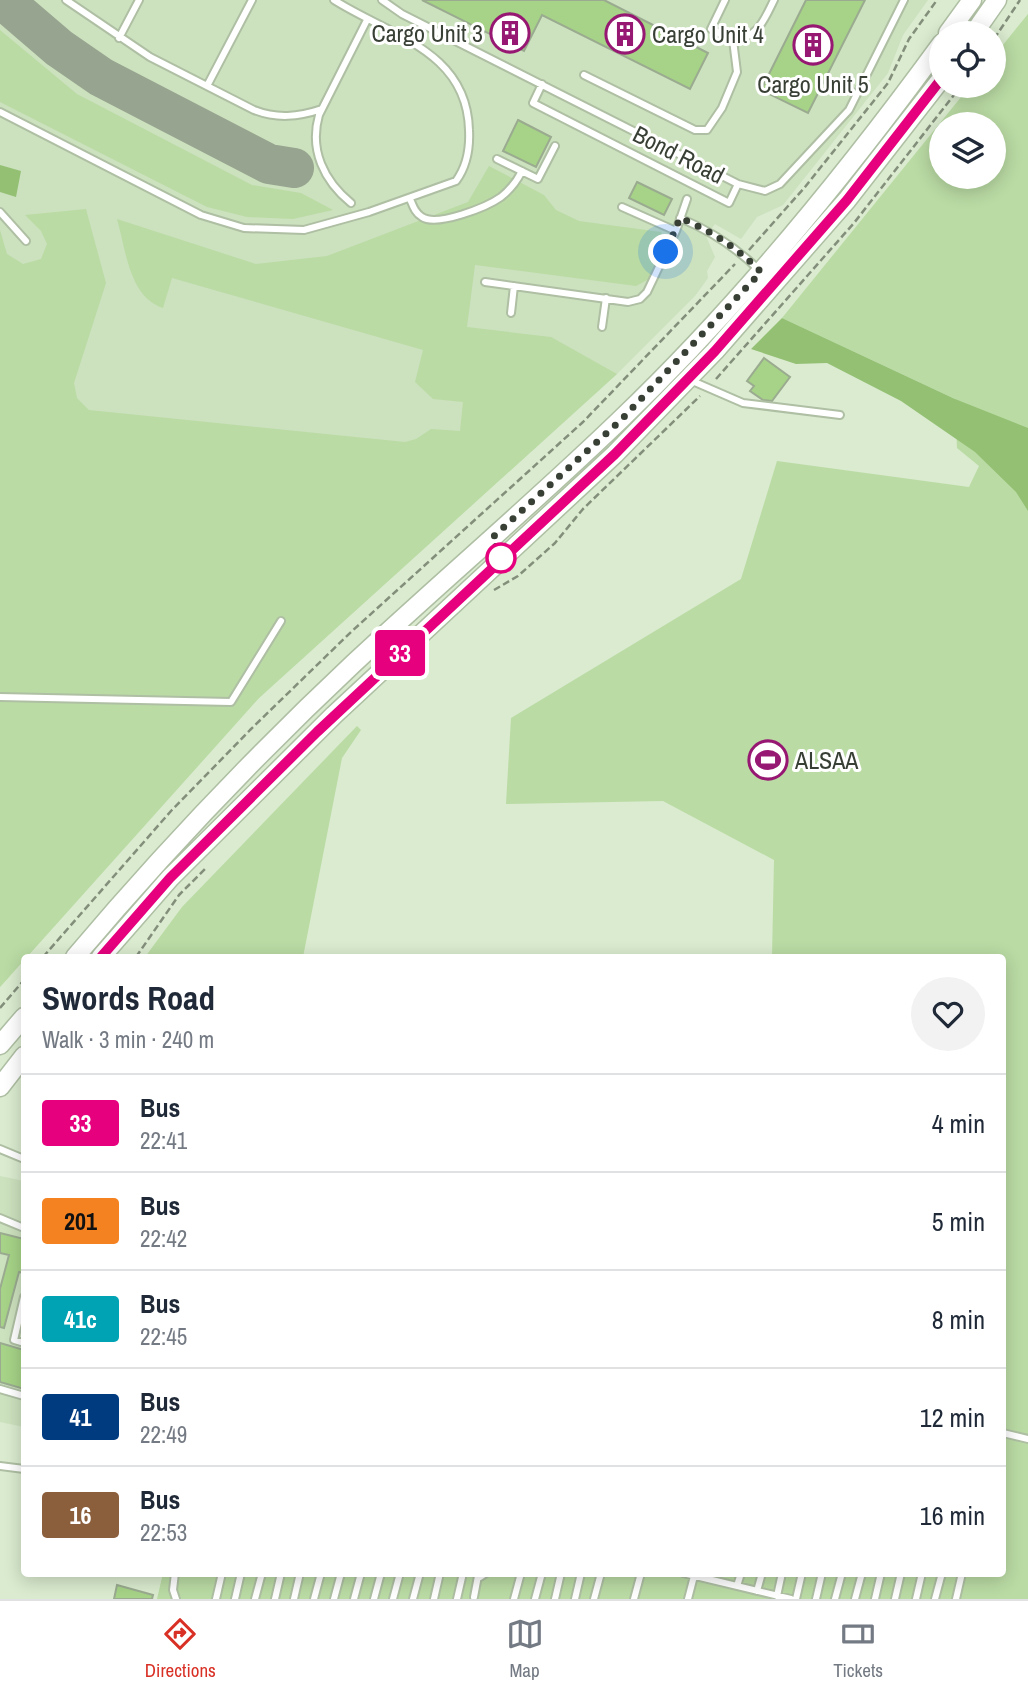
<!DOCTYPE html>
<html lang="en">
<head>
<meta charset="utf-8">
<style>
	body { margin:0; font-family:"Archivo Narrow",sans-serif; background:#f2f2f3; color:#1f2937; height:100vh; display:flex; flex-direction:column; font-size:26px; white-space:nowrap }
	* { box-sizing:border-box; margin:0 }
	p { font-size:23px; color:#747a83 }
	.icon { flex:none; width:38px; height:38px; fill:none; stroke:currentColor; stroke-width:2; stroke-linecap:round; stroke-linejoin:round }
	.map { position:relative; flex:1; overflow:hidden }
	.details { position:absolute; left:21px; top:954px; width:985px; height:623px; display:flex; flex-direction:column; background:#fff; border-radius:7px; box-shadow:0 4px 18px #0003 }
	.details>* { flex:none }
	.badge { padding:0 14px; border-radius:5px; font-size:24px; line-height:46px }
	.tools { position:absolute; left:929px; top:21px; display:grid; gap:14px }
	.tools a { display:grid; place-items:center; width:77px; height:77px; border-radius:50%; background:#fff; box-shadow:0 4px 18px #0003; font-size:35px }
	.you { position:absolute; width:35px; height:35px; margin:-18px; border:5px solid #fff; border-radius:50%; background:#1a73e8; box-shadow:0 0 0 10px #1a73e833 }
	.map>.badge { position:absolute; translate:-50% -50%; box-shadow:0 0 0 4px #fff }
	.round { display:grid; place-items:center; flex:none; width:74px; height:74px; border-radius:37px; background:#f2f2f3 }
	.overview { display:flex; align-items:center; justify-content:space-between; height:119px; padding:0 21px }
	h1 { font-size:33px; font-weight:800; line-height:52px }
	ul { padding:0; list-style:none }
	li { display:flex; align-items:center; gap:21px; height:98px; padding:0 21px; border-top:2px solid #e0e1e3 }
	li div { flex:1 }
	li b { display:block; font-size:26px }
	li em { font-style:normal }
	li .badge { min-width:77px; font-weight:700; text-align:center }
	.tabs { display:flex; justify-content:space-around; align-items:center; height:98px; border-top:2px solid #e0e1e3; background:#fff; font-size:19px; color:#747a83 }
	.tabs a { display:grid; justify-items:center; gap:4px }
	.tabs .selected { color:#d93025 }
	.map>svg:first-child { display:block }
</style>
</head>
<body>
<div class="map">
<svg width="1028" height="1599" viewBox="0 0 1028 1599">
	<rect width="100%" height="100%" fill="#daebcf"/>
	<path fill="#cce1be" d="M0,0h928l-25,35 -15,38 -105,132 -26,12 -16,22 -26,-15 -9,12 9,21 -8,14 1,7 -13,18 -78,78 -358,324 -259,289z
		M0,1176l24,5v246l-24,-5z"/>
	<path fill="#badba4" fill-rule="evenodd" d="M1028,14v1585h-871l6,-26h840v-616h-231l2,-97 -111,-59 -157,3 5,-86 230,-139 36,-118 192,26 10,-21 -22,-18 -2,-49 -173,-81 188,-232h24v-30zM942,124h52v53h-52z
		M0,30l77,64 175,91 49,8 32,17 -40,9 -46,-2 -40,-10 -207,-105z
		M489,166l55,29 12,15 23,11 82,11 4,11 -16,36 -13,7 -161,-21 -8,62 84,10 66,37 -358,324 -259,289v-757l7,24 16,10 18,-5 6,-15 -6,-13 -16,-16 61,-6 20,74 -32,100 3,15 12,12 316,32 11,-3 15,-10 29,2 3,-29 -30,-3 -18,-17 8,-32 -251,-72 -9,30c-34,-11 -37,-58 -46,-89l139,45 71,-8 141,-54z
		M357,726l4,4 -19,28 -39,199h-158l37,-50z"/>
	<path fill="#94c074" d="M0,165l21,6 -5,26 -16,-5z
		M782,318l173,81 73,29v83l-12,-19 -41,-40 -74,-51 -74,-38 -31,1 -45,-15z"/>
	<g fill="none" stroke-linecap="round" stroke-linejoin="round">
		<path stroke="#97a48f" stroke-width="40" d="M3,0l56,48 42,29 168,87 25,4"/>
	</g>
	<path fill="#a6d387" stroke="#9aab90" stroke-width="2" d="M422,0h182l104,53 -18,36 -148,-74 -18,36z
		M806,0h59l-57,113 -47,-23z
		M518,120l33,17 -15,30 -33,-16z
		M637,182l35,17 -8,16 -35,-17z
		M764,358l26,19 -18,24 -9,-1 -13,-9 4,-5 -7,-5z
		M0,1233l24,6v34l-5,-1 -15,56 -4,-1v-38l9,-34 -9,-2z
		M0,1343l24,7v39l-24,-7z
		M117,1585l36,10 -1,4h-38z"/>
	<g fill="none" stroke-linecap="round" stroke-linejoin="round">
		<g stroke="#aebfa3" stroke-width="10">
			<path id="lane" d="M66,0l84,57 104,53c23,9 44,7 68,-1
				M382,0l20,14 336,170 27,7 15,-7 69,-74 55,-110
				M119,38l20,-38
				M733,40c25,-2 31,-20 41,-40
				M584,75l111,55h12l15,-22 15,-36 -4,-32 -22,-11 14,-29
				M542,84l-9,19 196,100 9,-19
				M207,86l45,-86
				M0,112l201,103 43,13 60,2 65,-18 87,-31c11,-15 14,-32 13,-51 -2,-79 -78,-94 -135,-130
				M497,159l41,20 17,-33
				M410,199c3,7 5,14 12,18 15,10 65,-10 79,-20 9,-7 16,-16 21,-26
				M351,203c-27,-22 -42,-53 -32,-88l48,-95
				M622,207l54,24
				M0,212l26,29
				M680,218c31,13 56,29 80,53
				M485,282l143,20 12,-3 7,-7 29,-61 11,-32
				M511,313l3,-27
				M602,327l4,-29
				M690,380l53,23 97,12
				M0,697l231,5 50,-81
				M0,1149l24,10
				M0,1218l24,10
				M24,1297l-10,43 10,3
				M0,1389l24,7
				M1003,1433l25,6
				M0,1466l24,3
				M175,1573l-2,17 3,9
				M475,1573l5,4 6,-4
				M683,1573l108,26
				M737,1586l4,-13
				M757,1591l5,-18
				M777,1596l5,-23
				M474,1597l4,-21
				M216,1599l6,-26
				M235,1599l6,-26
				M255,1599l7,-26
				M275,1599l6,-26
				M294,1599l6,-26
				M314,1599l7,-26
				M334,1599l7,-26
				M354,1599l7,-26
				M374,1599l7,-26
				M393,1599l7,-26
				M413,1599l7,-26
				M434,1599l6,-26
				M457,1599l6,-26
				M514,1599l7,-26
				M535,1599l7,-26
				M555,1599l6,-26
				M575,1599l6,-26
				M594,1599l7,-26
				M634,1599l7,-26
				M688,1599l6,-23
				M796,1599l6,-26
				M816,1599l6,-26
				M835,1599l7,-26
				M855,1599l7,-26
				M875,1599l6,-26
				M895,1599l6,-26
				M916,1599l6,-26
				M935,1599l7,-26
				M956,1599l6,-26"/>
		</g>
		<g stroke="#aebfa3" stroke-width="21">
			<path id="secondary" d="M948,33l24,-33
				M974,33l23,-33
				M75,957c87,-103 180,-201 279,-294 88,-82 180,-160 267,-244 119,-114 224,-243 321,-376
				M101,957l69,-79 164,-163 281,-261 100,-103 132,-151 95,-122
				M0,1045l24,-28
				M0,1087l24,-31"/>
		</g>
		<path stroke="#838e7b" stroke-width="2.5" stroke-dasharray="7 3.5" stroke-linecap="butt" d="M994,39l26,-39
			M749,250l56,-63 83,-104 21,-44 28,-39
			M716,379l138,-156 107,-137
			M494,590l24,-14 37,-33 28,-34 117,-113
			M43,957l128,-146 79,-81 101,-98 232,-210 152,-158
			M136,957l43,-62 26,-26
			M0,1008l24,-28"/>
		<use href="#lane" stroke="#fff" stroke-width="6"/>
		<use href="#secondary" stroke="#fff" stroke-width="18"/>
	</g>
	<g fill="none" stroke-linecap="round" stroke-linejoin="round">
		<g stroke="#fff" stroke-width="16">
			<path id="line" d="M101,957l69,-79 147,-146 298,-278 100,-103 132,-151 95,-122"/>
		</g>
		<use href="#line" stroke="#e6007e" stroke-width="10"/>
		<path stroke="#383f34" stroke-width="7" stroke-dasharray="0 12.6" d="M501,558l-9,-20 130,-119 139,-147c-24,-24 -49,-41 -81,-54l-14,34"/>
	</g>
	<defs>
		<g id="building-ring" transform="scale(2.0125)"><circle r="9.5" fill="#fff" stroke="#961872" stroke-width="1.5"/><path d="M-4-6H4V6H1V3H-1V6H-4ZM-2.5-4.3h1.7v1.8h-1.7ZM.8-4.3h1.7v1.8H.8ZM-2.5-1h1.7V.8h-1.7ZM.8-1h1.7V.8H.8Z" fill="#961872"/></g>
		<g id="stadium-ring" transform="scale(2.0125)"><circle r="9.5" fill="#fff" stroke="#961872" stroke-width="1.5"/><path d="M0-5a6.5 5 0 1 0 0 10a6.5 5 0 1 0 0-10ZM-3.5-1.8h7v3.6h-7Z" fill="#961872"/></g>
	</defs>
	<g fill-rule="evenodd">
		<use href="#building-ring" x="510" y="33"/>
		<use href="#building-ring" x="625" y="34"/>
		<use href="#building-ring" x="813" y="45"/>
		<use href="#stadium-ring" x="768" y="760"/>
	</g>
	<circle fill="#fff" stroke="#e6007e" stroke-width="3.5" cx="501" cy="558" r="14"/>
	<g text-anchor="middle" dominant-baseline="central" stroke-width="6" stroke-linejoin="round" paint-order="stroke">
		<g font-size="24" fill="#383f34" stroke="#fff" text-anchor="start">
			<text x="483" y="33" text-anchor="end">Cargo Unit 3</text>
			<text x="652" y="34">Cargo Unit 4</text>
			<text x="813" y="84" text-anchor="middle">Cargo Unit 5</text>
			<text x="795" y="760">ALSAA</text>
		</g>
		<g font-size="24" fill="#383f34" stroke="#fff">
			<text transform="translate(679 154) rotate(27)">Bond Road</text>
		</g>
	</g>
</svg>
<div class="tools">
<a><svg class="icon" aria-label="locate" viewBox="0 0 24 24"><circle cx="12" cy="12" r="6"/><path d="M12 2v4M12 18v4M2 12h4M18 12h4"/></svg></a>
<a><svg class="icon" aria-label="layers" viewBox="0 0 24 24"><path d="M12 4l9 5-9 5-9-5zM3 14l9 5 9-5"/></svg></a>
</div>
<div class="you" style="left:666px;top:252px"></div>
<b class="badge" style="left:400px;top:653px;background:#e6007e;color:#fff">33</b>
<section class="details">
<div class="overview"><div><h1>Swords Road</h1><p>Walk · 3 min · 240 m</p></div><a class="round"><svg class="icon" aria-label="heart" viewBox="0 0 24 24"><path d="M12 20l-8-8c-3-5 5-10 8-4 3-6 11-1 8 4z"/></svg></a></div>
<ul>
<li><span class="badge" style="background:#e6007e;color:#fff">33</span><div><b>Bus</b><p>22:41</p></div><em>4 min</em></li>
<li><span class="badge" style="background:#f58220;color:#111">201</span><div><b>Bus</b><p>22:42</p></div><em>5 min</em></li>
<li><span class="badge" style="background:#00a3b4;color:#fff">41c</span><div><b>Bus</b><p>22:45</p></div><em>8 min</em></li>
<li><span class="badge" style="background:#003b80;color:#fff">41</span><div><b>Bus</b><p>22:49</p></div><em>12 min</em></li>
<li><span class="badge" style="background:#8b5e3c;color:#fff">16</span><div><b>Bus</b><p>22:53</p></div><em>16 min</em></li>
</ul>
</section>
</div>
<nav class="tabs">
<a class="selected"><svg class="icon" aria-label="directions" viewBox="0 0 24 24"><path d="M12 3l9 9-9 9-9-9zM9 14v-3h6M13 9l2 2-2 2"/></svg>Directions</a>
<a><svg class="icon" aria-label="map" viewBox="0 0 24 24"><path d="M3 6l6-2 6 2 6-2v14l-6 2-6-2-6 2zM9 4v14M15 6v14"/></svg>Map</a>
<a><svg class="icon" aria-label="tickets" viewBox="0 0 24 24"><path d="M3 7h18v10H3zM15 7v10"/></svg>Tickets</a>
</nav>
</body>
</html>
